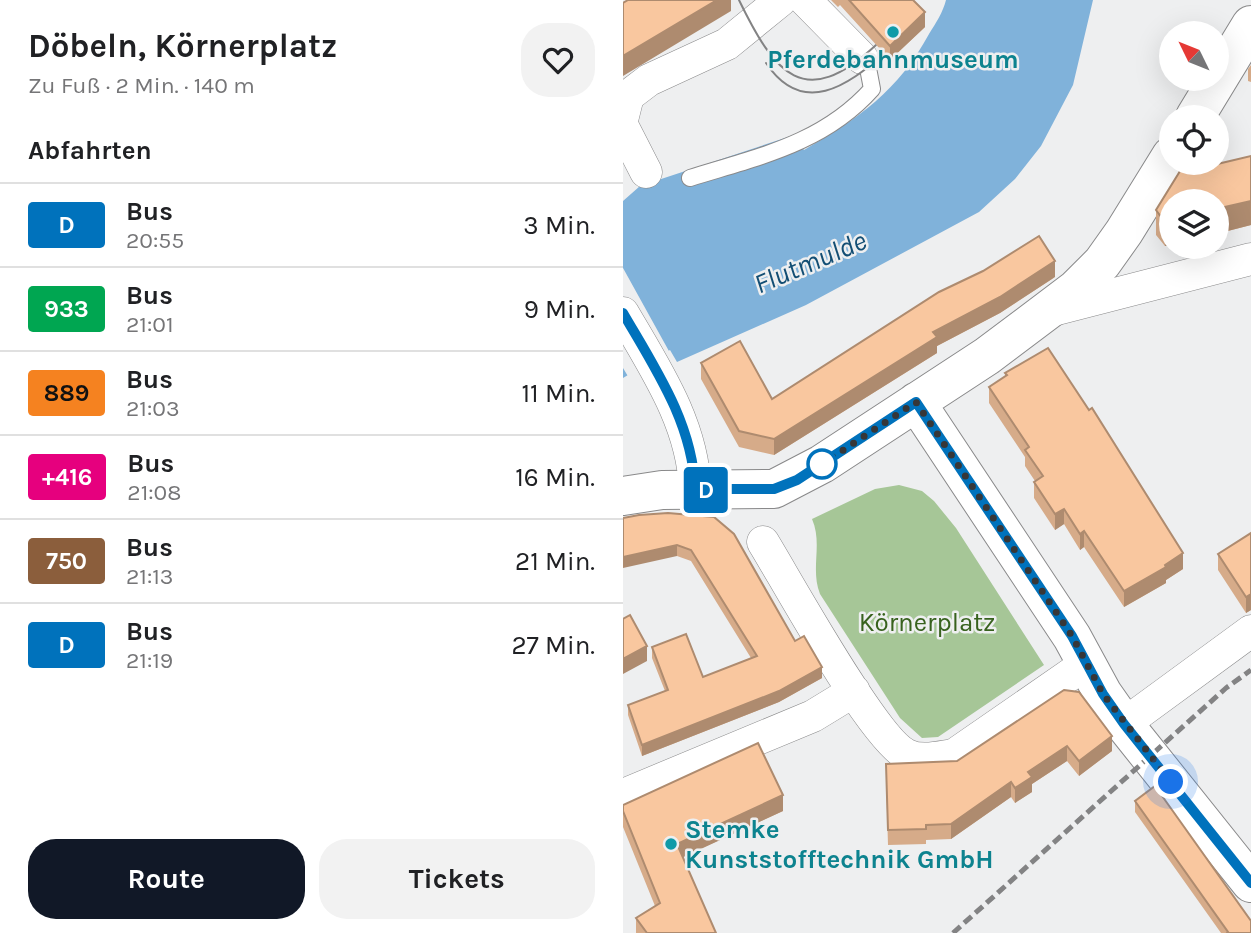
<!DOCTYPE html>
<html lang="de">
<head>
<meta charset="utf-8">
<style>
	body { margin:0; font-family:Karla,sans-serif; background:#f2f2f2; color:#202124; height:100vh; display:flex; flex-direction:column; font-size:26px; white-space:nowrap }
	* { box-sizing:border-box; margin:0 }
	p { font-size:23px; color:#757577 }
	.icon { flex:none; width:38px; height:38px; fill:none; stroke:currentColor; stroke-width:2; stroke-linecap:round; stroke-linejoin:round }
	.map { position:relative; flex:1; overflow:hidden }
	.panel { display:flex; flex-direction:column; background:#fff; width:623px }
	.panel>* { flex:none }
	.badge { padding:0 14px; border-radius:5px; font-size:24px; line-height:46px }
	.needle { width:46px; rotate:313deg }
	.controls { position:absolute; left:536px; top:21px; display:grid; gap:14px }
	.controls a { display:grid; place-items:center; width:70px; height:70px; border-radius:50%; background:#fff; box-shadow:0 7px 28px #0002; font-size:35px }
	.you { position:absolute; width:35px; height:35px; margin:-18px; border:5px solid #fff; border-radius:50%; background:#1a73e8; box-shadow:0 0 0 10px #1a73e833 }
	.map>.badge { position:absolute; translate:-50% -50%; box-shadow:0 0 0 4px #fff }
	h2 { padding:0 28px; font-size:26px; line-height:63px }
	.round { display:grid; place-items:center; flex:none; width:74px; height:74px; border-radius:28px; background:#f2f2f2 }
	.head { display:flex; align-items:center; justify-content:space-between; height:119px; padding:0 28px }
	h1 { font-size:33px; font-weight:700; line-height:52px }
	.action { display:flex; gap:14px; margin-top:auto; padding:14px 28px }
	.action a { flex:1; height:80px; border-radius:28px; background:#111827; color:#fff; font-size:28px; font-weight:700; line-height:80px; text-align:center }
	.action a+a { background:#f2f2f2; color:#202124 }
	ul { padding:0; list-style:none }
	li { display:flex; align-items:center; gap:21px; height:84px; padding:0 28px; border-top:2px solid #e0e0e0 }
	li div { flex:1 }
	li b { display:block; font-size:26px }
	li em { font-style:normal }
	li .badge { min-width:77px; font-weight:700; text-align:center }
	main { display:flex; flex:1; min-height:0 }
	.map>svg:first-child { display:block }
</style>
</head>
<body>
<main>
<section class="panel">
<div class="head"><div><h1>Döbeln, Körnerplatz</h1><p>Zu Fuß · 2 Min. · 140 m</p></div><a class="round"><svg class="icon" aria-label="heart" viewBox="0 0 24 24"><path d="M12 20l-8-8c-3-5 5-10 8-4 3-6 11-1 8 4z"/></svg></a></div>
<h2>Abfahrten</h2>
<ul>
<li><span class="badge" style="background:#0072bc;color:#fff">D</span><div><b>Bus</b><p>20:55</p></div><em>3 Min.</em></li>
<li><span class="badge" style="background:#00a651;color:#fff">933</span><div><b>Bus</b><p>21:01</p></div><em>9 Min.</em></li>
<li><span class="badge" style="background:#f58220;color:#111">889</span><div><b>Bus</b><p>21:03</p></div><em>11 Min.</em></li>
<li><span class="badge" style="background:#e6007e;color:#fff">+416</span><div><b>Bus</b><p>21:08</p></div><em>16 Min.</em></li>
<li><span class="badge" style="background:#8b5e3c;color:#fff">750</span><div><b>Bus</b><p>21:13</p></div><em>21 Min.</em></li>
<li><span class="badge" style="background:#0072bc;color:#fff">D</span><div><b>Bus</b><p>21:19</p></div><em>27 Min.</em></li>
</ul>
<div class="action"><a>Route</a><a>Tickets</a></div>
</section>
<div class="map">
<svg width="628" height="933" viewBox="0 0 628 933">
	<rect width="100%" height="100%" fill="#eeeff0"/>
	<path fill="#a6c697" d="M276,485l23,6 12,10 22,27 88,137 -106,72 -16,1 -22,-20 -80,-124c-10,-25 3,-50 -8,-75l63,-30z"/>
	<path fill="#80b2da" d="M323,0h147l-20,85 -32,61 -26,33 -36,33 -173,93 -129,57 -7,-12 -47,28v-177l17,-15 154,-51 10,15c55,-32 94,-59 125,-116 7,-11 14,-22 17,-34z"/>
	<path fill="#eeeff0" d="M0,268l52,94 -6,-8 -40,24 -6,-10z"/>
	<g fill="none" stroke-linecap="round" stroke-linejoin="round">
		<g stroke="#89898a" stroke-width="18">
			<path id="service" d="M67,178c67,-21 133,-34 182,-89l-4,-21 -6,-10"/>
		</g>
		<g stroke="#89898a" stroke-width="33">
			<path id="minor" d="M182,0l57,58
				M0,116l5,-20 21,-16 78,-36 54,-44
				M0,127l23,45
				M430,310l198,-51
				M0,313c32,55 70,111 72,176
				M140,542c24,39 111,198 144,213 14,7 32,2 47,0l133,-92
				M501,724l127,-93
				M0,795l190,-79 41,-25"/>
		</g>
		<g stroke="#89898a" stroke-width="40">
			<path id="secondary" d="M572,117l56,-92
				M293,402l156,235 31,57 21,30 127,159
				M0,496l39,-6 112,-1 48,-25 165,-108 89,-67 26,-26 22,-31 47,-76"/>
		</g>
		<use href="#service" stroke="#fff" stroke-width="16"/>
		<use href="#minor" stroke="#fff" stroke-width="32"/>
		<use href="#secondary" stroke="#fff" stroke-width="38"/>
		<path stroke="#838384" stroke-width="2" d="M116,0c36,74 65,112 137,45
			M143,63c37,55 82,22 118,-9"/>
		<path stroke="#838384" stroke-width="5" stroke-dasharray="10 5" stroke-linecap="butt" d="M330,933l273,-245 25,-18"/>
	</g>
	<path fill="#d6ab89" d="M208,0h82l12,27 -35,33 -50,-55 -2,2z
		M628,65v17l-3,-1v-12z
		M590,165l38,60 -35,9v-33l-51,45 -9,-11v-25l40,-44z
		M432,277l-55,36 -63,33v7l-163,102 -35,-8 -38,-68v-16l71,36z
		M382,373l178,196 -17,11v3l-42,24 -40,-60 -4,3 -16,-26 -9,6 -21,-32v-16l1,-1 -10,-15v-9l-36,-54v-16l16,-10z
		M45,513l127,128 27,37 -43,24 -137,54 -14,-41v-10l37,-14 -13,-33v-11l51,30 48,-19 -60,-97 -14,-5z
		M628,533v77l-5,3 -28,-43v-16z
		M441,690l48,61 -33,25 -12,-15 -35,23v8l-17,11 -4,-6 -60,42 -25,1v4l-38,1 -2,-66 71,-18z
		M512,801l116,132h-30l-86,-121z
		M0,805l160,6 -101,46 34,76h-80v-15l19,-12 -32,-79z"/>
	<path fill="#ae8b6f" d="M94,0h14v11l-108,65v-20z
		M302,12v15l-35,33v-14z
		M628,201v24l-35,9v-25z
		M548,220v25l-6,1v-24z
		M432,261v16l-55,36 -63,33v7l-163,102v-16l159,-107z
		M441,509v15l-9,6v-16z
		M461,531v16l-4,3v-16z
		M54,545v11l-54,12v-11z
		M560,553v16l-17,11v3l-42,24v-16z
		M628,594v16l-5,3v-16z
		M24,646v15l-24,13v-15z
		M199,667v11l-43,24 -137,54v-11z
		M489,736v15l-33,25v-15z
		M444,746v15l-35,23v8l-17,11v-15l13,-16z
		M388,782v15l-60,42v-15z
		M160,795v16l-106,49v-16z"/>
	<path fill="#f9c79f" stroke="#ae8b6f" stroke-width="2" d="M5,0h89l-94,56v-53z
		M226,0h64l12,12 -35,34z
		M628,156v45l-35,8v-8h-45v19l-6,2 -9,-12 29,-47h4l7,3 12,-3h4l1,2z
		M416,236l16,25 -55,36 -67,35 4,5 -163,102 -35,-8 -38,-68 39,-22 32,58 167,-107 44,-21z
		M425,348l41,62 3,-2 91,145 -18,12 1,2 -42,24 -40,-60 -4,3 -16,-25 -9,5 -21,-32 9,-6 -18,-26 4,-3 -40,-60 18,-12 -2,-2z
		M45,513l46,4 20,17 61,107 9,-5 18,31 -43,24 -137,54 -14,-40 40,-15 -16,-43 34,-13 17,43 54,-21 -66,-106 -14,-5 -54,12v-39l16,-3z
		M628,533v61l-5,3 -28,-43z
		M7,615l17,31 -24,13v-40z
		M441,690l15,2 33,44 -33,25 -12,-15 -39,26 4,5 -17,11 -4,-6 -60,42 -25,1v4l-38,1 -2,-66 71,-3z
		M135,743l25,52 -106,49 39,89h-69l-11,-15 24,-15 -37,-92v-6z
		M532,786l96,135v12h-24l1,-1 -93,-131z"/>
	<g fill="none" stroke-linecap="round" stroke-linejoin="round">
		<g stroke="#fff" stroke-width="16">
			<path id="line" d="M0,313c32,55 70,111 72,176h79l23,-9 119,-78 156,234 31,58 21,30 127,159"/>
		</g>
		<use href="#line" stroke="#0072bc" stroke-width="10"/>
		<path stroke="#373738" stroke-width="7" stroke-dasharray="0 12.6" d="M199,464l94,-62 156,234 31,58 68,88"/>
	</g>
	<g fill="#0f9aa8" stroke="#eeeff0" stroke-width="2.5">
		<circle cx="270" cy="32" r="7"/>
		<circle cx="48" cy="844" r="7"/>
	</g>
	<circle fill="#fff" stroke="#0072bc" stroke-width="3.5" cx="199" cy="464" r="14"/>
	<g text-anchor="middle" dominant-baseline="central" stroke-width="5" stroke-linejoin="round" paint-order="stroke">
		<g font-size="26" font-weight="bold" fill="#0d838f" stroke="#eeeff0">
			<text x="270" y="59">Pferdebahnmuseum</text>
			<text x="62" y="829" text-anchor="start">Stemke<tspan x="62" dy="30">Kunststofftechnik GmbH</tspan></text>
		</g>
		<g font-size="26" fill="#38621e" stroke="#eeeff0">
			<text x="304" y="622">Körnerplatz</text>
		</g>
		<g font-size="28" font-style="italic" fill="#134e74" stroke="#eeeff0">
			<text transform="translate(187 262) rotate(-23)">Flutmulde</text>
		</g>
	</g>
</svg>
<div class="controls">
<a><svg class="needle" viewBox="-14 -14 28 28"><path d="M0-13l5 13h-10z" fill="#e53935"/><path d="M0 13l5-13h-10z" fill="#757577"/></svg></a>
<a><svg class="icon" aria-label="locate" viewBox="0 0 24 24"><circle cx="12" cy="12" r="6"/><path d="M12 2v4M12 18v4M2 12h4M18 12h4"/></svg></a>
<a><svg class="icon" aria-label="layers" viewBox="0 0 24 24"><path d="M12 4l9 5-9 5-9-5zM3 14l9 5 9-5"/></svg></a>
</div>
<div class="you" style="left:548px;top:782px"></div>
<b class="badge" style="left:83px;top:490px;background:#0072bc;color:#fff">D</b>
</div>
</main>
</body>
</html>
